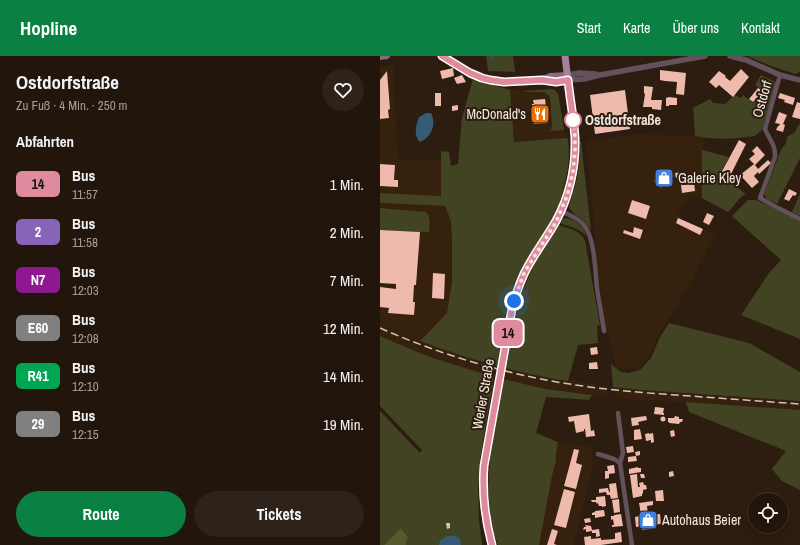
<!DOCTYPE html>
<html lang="de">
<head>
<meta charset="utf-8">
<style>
	body { margin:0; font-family:"Archivo Narrow",sans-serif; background:#2e231a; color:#f1f3f6; height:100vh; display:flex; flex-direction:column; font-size:15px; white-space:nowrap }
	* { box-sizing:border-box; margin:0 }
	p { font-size:13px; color:#a29f9d }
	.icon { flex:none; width:22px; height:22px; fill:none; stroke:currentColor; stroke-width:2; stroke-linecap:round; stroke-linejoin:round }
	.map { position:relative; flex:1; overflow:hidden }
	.details { display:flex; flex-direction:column; background:#22160c; width:380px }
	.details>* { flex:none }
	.badge { padding:0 8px; border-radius:6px; font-size:14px; line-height:26px }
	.controls { position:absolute; left:368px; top:437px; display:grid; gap:8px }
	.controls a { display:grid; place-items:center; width:40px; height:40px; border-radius:50%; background:#22160c; box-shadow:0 2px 10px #0003,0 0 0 1px #3f352d; font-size:20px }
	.you { position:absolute; width:20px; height:20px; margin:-10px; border:3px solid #fff; border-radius:50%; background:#1a73e8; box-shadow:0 0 0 6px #1a73e833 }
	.map>.badge { position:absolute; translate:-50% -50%; box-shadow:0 0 0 2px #fff }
	h2 { padding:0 16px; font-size:15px; line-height:36px }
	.round { display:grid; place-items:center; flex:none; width:42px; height:42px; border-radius:21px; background:#2e231a }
	.head { display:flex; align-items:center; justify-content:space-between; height:68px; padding:0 16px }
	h1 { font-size:19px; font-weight:800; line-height:30px }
	.button { display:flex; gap:8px; margin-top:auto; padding:8px 16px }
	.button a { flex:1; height:46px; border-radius:24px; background:#0b8043; color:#fff; font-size:16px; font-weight:800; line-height:46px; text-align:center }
	.button a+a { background:#2e231a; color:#f1f3f6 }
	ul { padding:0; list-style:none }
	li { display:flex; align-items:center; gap:12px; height:48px; padding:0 16px }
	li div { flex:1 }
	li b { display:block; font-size:15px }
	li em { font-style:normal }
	li .badge { min-width:44px; font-weight:700; text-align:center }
	header { display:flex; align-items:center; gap:24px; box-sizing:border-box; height:56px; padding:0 20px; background:#0b8043; color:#fff }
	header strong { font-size:19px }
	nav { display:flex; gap:22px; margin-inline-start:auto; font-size:14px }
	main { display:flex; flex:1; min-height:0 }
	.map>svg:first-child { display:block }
</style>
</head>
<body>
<header>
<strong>Hopline</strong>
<nav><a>Start</a><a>Karte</a><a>Über uns</a><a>Kontakt</a></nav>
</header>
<main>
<section class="details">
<div class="head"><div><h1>Ostdorfstraße</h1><p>Zu Fuß · 4 Min. · 250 m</p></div><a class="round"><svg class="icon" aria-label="heart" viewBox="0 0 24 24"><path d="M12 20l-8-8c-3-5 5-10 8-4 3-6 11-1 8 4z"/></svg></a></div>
<h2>Abfahrten</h2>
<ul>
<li><span class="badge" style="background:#e08b9d;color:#111">14</span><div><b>Bus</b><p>11:57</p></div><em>1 Min.</em></li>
<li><span class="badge" style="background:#8864b9;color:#fff">2</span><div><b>Bus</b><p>11:58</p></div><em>2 Min.</em></li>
<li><span class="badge" style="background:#8d188f;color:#fff">N7</span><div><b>Bus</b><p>12:03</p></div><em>7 Min.</em></li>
<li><span class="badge" style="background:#808080;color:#fff">E60</span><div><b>Bus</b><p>12:08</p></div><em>12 Min.</em></li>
<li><span class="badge" style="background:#00a651;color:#fff">R41</span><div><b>Bus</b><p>12:10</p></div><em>14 Min.</em></li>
<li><span class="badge" style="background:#808080;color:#fff">29</span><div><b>Bus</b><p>12:15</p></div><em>19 Min.</em></li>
</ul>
<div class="button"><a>Route</a><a>Tickets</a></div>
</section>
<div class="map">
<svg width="420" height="489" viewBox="0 0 420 489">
	<rect width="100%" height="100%" fill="#2d1d10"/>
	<path fill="#36200e" d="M13,8l5,95 43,1v36l-61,-3v-126z
		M173,33l6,5 7,44 -52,4 -4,-52z
		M257,78l58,2 10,2 -3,12v48l-12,-2 -13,20 38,19 -27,53 -30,48 -9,20 -10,11 -5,2 -11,1 -5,-3 -3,-4 -6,-27 -1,-3 -4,-2 -18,-190z
		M0,147l65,3 6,15 1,20v41l-5,31 -27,28 31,11 48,14 -5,11 -61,-19 -25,-10 -28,-12z
		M125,312l46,10 56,8 1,11 -62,-8 -43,-10z
		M233,331l29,3 158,11v9l-114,-8 -46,-2 -22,-2z
		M178,386l33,5 2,19 -19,79h-35l13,-69 4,-15v-8z"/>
	<path fill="#424323" d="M106,0h27l2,16 -27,-1z
		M367,0h53v16l-5,2 -24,-8z
		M381,19l15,7 -2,9 -12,39 -7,6c-20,3 -41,4 -60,0l-2,-28 17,-9 3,4 12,1 10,-9 5,3 3,-3 10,8 10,-12 -8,-6z
		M93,23l37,11 4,52 52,-4 2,1 1,13 -1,16 -4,19 -5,17 -9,19 -28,48 -21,90 6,2 10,-54 5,-16 7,-17 13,-27 17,-24c10,4 22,5 26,16l15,84 -3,1 1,17 -20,2 -10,36c-51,-8 -100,-22 -148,-40l27,-28 5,-31v-41l-1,-20 -6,-15 -65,-3v-10l61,3v-45l8,1 2,14 7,-2 4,-46z
		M173,33l2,1 3,4 6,35v1l-16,1h-1l4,-1 1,-4 -2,-29 -4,-4 -2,-1h-19v-1z
		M419,68h1v34l-23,46 -10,-5 -3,-5 17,-44 5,-7 1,-6 8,-5z
		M200,85h1l10,89c-3,-4 -5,-8 -9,-11 -5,-4 -10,-5 -13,-12 1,-8 5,-16 7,-24 3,-14 4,-28 4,-42z
		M322,94l27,7 -9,18 26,19 -5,3 -13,15 -26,-14z
		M420,138v22l-8,-4z
		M368,144h8l44,21v118l-59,-24 28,-42 12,-13 -49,-44z
		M0,152l46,4c5,5 4,13 3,20h-9l-40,-2z
		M186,162c10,1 19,9 20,18 -6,-8 -17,-9 -26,-13l3,-4z
		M289,267l80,20 51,29v29l-158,-11 -29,-3 -2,-23 10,8 7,1 8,-2 5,-2 10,-11 9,-21z
		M0,280l28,12 25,10 61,19 -14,82 -2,29 1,31 3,26h-76l2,-8 -7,-9 -17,17h-4v-134l40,42 2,-3 -42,-44z
		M123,323l43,10 46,6 -3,5 -43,-3 -10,36 22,9 -2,11v8l-4,15 -13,69h-41l-6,-18 -4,-37 2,-32z
		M306,346l114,8v80l-18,-9 -10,-12 14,-18 -97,-39z"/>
	<path fill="#57582d" d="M21,472l7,9 -2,8h-22z"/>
	<path fill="#355b77" d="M46,57h5c6,12 0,24 -11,29 -7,-7 -4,-17 -1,-25z
		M68,480h7l5,3 1,6h-22c0,-5 4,-7 9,-9z"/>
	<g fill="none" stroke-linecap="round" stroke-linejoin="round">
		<path stroke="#355b77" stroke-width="1.5" d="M111,0l1,3"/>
	</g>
	<path fill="#eebaac" d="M73,12l1,8 -12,3 -2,-8z
		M361,13l8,8 -16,20 -14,-12 -3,3 -7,-6 10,-11 7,5 -1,1 5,4z
		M280,14l26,3 -2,22 -8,-1 1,-12 -12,-1 -5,-1z
		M7,15l3,38 -2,1 1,8 -9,1v-39z
		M82,19l4,7 -9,2 -3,-6z
		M264,30l9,1 -2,13h11l-1,10 -9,-1v-2h-9l2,-13 -1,-1z
		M378,32l5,3 -10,11 -4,-3z
		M245,34l5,39 -35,5 -5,-39z
		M55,37h6v13h-6z
		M400,37l15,5 -2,7 -9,-3 1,-2 -7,-2z
		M289,41l8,1v7h-8v1h-3v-8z
		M165,43l3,24 -14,1 -2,-20h2l-1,-4z
		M417,46l3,1v16l-8,-2z
		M78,49v5l-6,1v-5z
		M399,56l8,3 -4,9 2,1 -2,7 -7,-2 2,-4h1l1,-2 -5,-1z
		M359,84l7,4 -16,32 5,4 -3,4 -12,-9z
		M377,90l8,9 -10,10 3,4 10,-9 3,3 -12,11 -1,-2 -4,4 5,6 -7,6 -12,-13 14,-11 -5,-5 6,-5 -3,-3z
		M0,108l15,1 -1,15h4v7l-18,-1z
		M287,113l7,7 -13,12 -7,-7z
		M303,116l2,11 9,-2 1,10 -13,2 -2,-16 -4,1 -1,-5z
		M409,133l8,4 -2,3 -2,-1 -4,6 -5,-2z
		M252,144l18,6 -4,13 -18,-6z
		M327,157l7,3 -5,9 -6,-3z
		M298,162l25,11 -3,6 -24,-12z
		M254,171l9,3 -3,9 -17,-6 1,-3 9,3z
		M0,174l40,2 -4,53h-2l-1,17h2l-1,13 -26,-2 1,-5 -9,-1v-20l16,2v-5l-16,-1z
		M53,217l12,1 -1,25 -12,-1z
		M217,291l1,7 -7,1 -1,-7z
		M217,306l1,7h-9v-6z
		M275,351l9,1 -1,5h1v2l-10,-1z
		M209,358l2,17 3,-1 1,6 -9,1 -1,-8h-1v2l-8,2 -2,-12 -5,1 -1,-5z
		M266,360l1,4 -9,2 1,3 -7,1 -1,-8z
		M295,360l4,1v2h4l-1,3h-2l-1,2 -10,-1v-1h-1v-4h6z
		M280.5 363a2.5 2.5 0 1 1 5 0a2.5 2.5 0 1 1-5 0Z
		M260,373l2,10 -8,1v-10z
		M294,374l1,6 -4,1 -1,-6z
		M269,377v1l4,-1 1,9 -3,1v-3l-5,1 -1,-7z
		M253,390l1,6 -7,1 -1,-6z
		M194,393l5,1 -3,13 6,2 -6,24 -12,-3z
		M260,395v4l-4,1 1,5 -9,1v-5l8,-1 -1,-4z
		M234,409l1,8 -6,1v4l-4,1v-8h3l-1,-5z
		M258,411v1h3v4l-12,2v-5z
		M293,415l1,5 -5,1v-5z
		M257,418l1,13h2l-1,-4 4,-1 1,3h2l1,4 -4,1v3l-1,1v2l-9,2 -3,-23z
		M260,418h4l1,4h-4z
		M236,427l2,15 -7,1 -1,-4h-3l-1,-3 -7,1v-4l9,-1 1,4h1l-1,-8z
		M184,433l11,3 -9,36 -12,-3z
		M283,434l1,11h-8l-1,-10z
		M225,440l1,10 -4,1v-1h-3l-1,-3 -1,1 -1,-2h-4l-1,-2h5v-3z
		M239,443l1,13 -6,1 -2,-13z
		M273,445v4l-6,1 1,9 12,-1 1,10 -12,1 1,4 -8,1v-4l-6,1 -1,-10 5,-1 -1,-2h2l-2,-11z
		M224,454l1,6 -10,2v-3h-3v-2l3,-1v-1z
		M241,458l2,12 -11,1v-2h2l-1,-6 -2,1v-4h3v-1z
		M210,462l1,4 -6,1 -1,-4z
		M66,467h4v5l-3,1z
		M205,469l6,1 1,4 7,-1 1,7 -4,1v-4h-4v-2l-6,1v-3l-3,1 1,-3h2z
		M172,473l6,2 -4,13 3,1h-10z
		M241,476l1,10 -21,3h-16l-1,-8 7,-1v3l10,-1v2l14,-1v-6z"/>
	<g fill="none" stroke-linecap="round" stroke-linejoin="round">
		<path stroke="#63515c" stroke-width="4.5" d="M400,19l-15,54c4,10 11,16 10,28l-15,41 16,9 24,12
			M181,155c8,4 18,7 23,14 11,14 11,45 13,63 2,14 5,29 7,43
			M238,357l5,40 -3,10 12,82
			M218,398l16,5 6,4"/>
		<path stroke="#63515c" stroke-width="5.5" d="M350,0l16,4 34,15 20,5
			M187,19l13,-2 16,1
			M188,24l16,-1 16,-4 105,-19"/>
		<path stroke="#886c7d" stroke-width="6" d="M61,0l29,17 12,5 8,2 14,2 38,-2 11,2 15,-2
			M0,1l7,-1
			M162,24l8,-4 17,-1"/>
		<path stroke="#a58197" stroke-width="7" d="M112,489c-7,-26 -10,-52 -8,-79l28,-157c3,-12 7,-24 12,-35 9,-19 22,-35 32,-53 14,-26 19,-54 19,-83l-10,-82"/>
		<path stroke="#d1c5bb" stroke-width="1.5" stroke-dasharray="8 4" stroke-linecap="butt" d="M0,272c52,23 106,40 161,51 45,9 90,13 135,16 41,3 83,6 124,9"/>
	</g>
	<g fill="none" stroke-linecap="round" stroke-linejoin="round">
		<g stroke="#fff" stroke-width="9">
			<path id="line" d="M62,0l28,17 12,5 8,2 14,2 38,-2 14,2 12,-2c2,20 6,39 7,58 1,29 -6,59 -19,83 -10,18 -23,34 -32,53 -5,11 -9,23 -12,35l-28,157c-2,27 1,53 8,79"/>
		</g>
		<use href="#line" stroke="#e08b9d" stroke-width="6"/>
		<path stroke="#f2e7de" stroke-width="4" stroke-dasharray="0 7.2" d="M134,245l10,-28 32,-51 11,-26 6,-24 2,-22v-12l-2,-18"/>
	</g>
	<defs>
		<g id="restaurant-square" transform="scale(1)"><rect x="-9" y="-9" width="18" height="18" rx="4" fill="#e8710a" stroke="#2d1d10"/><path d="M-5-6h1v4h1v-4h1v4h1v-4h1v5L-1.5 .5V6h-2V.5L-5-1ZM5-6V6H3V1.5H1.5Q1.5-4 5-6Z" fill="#fff"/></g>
		<g id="shop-square" transform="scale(1)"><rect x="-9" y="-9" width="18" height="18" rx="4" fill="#3f7fe0" stroke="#2d1d10"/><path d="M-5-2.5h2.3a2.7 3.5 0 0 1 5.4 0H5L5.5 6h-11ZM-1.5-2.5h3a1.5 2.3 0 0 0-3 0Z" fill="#fff"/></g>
	</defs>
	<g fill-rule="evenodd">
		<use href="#restaurant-square" x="160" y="58"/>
		<use href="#shop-square" x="284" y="122"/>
		<use href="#shop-square" x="268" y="464"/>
	</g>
	<circle fill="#fff" stroke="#e08b9d" stroke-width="2" cx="193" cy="64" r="8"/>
	<g text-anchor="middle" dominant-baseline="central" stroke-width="4" stroke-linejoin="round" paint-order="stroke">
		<g font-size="14" fill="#f2e7de" stroke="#2d1d10">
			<text transform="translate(382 43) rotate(-74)">Ostdorf</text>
			<text transform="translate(103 338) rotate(-80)">Werler Straße</text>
		</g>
		<g font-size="14" fill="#f2e7de" stroke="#2d1d10" text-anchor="start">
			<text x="146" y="58" text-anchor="end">McDonald's</text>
			<text x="298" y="122">Galerie Kley</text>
			<text x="282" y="464">Autohaus Beier</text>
		</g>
		<g font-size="14" font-weight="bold" fill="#f2e7de" stroke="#2d1d10" text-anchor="start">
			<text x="205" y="64">Ostdorfstraße</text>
		</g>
	</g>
</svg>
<div class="controls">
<a><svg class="icon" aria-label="locate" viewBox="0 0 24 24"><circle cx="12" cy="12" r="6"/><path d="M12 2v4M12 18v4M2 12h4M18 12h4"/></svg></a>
</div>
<div class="you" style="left:134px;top:245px"></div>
<b class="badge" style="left:128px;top:277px;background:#e08b9d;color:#111">14</b>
</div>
</main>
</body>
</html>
